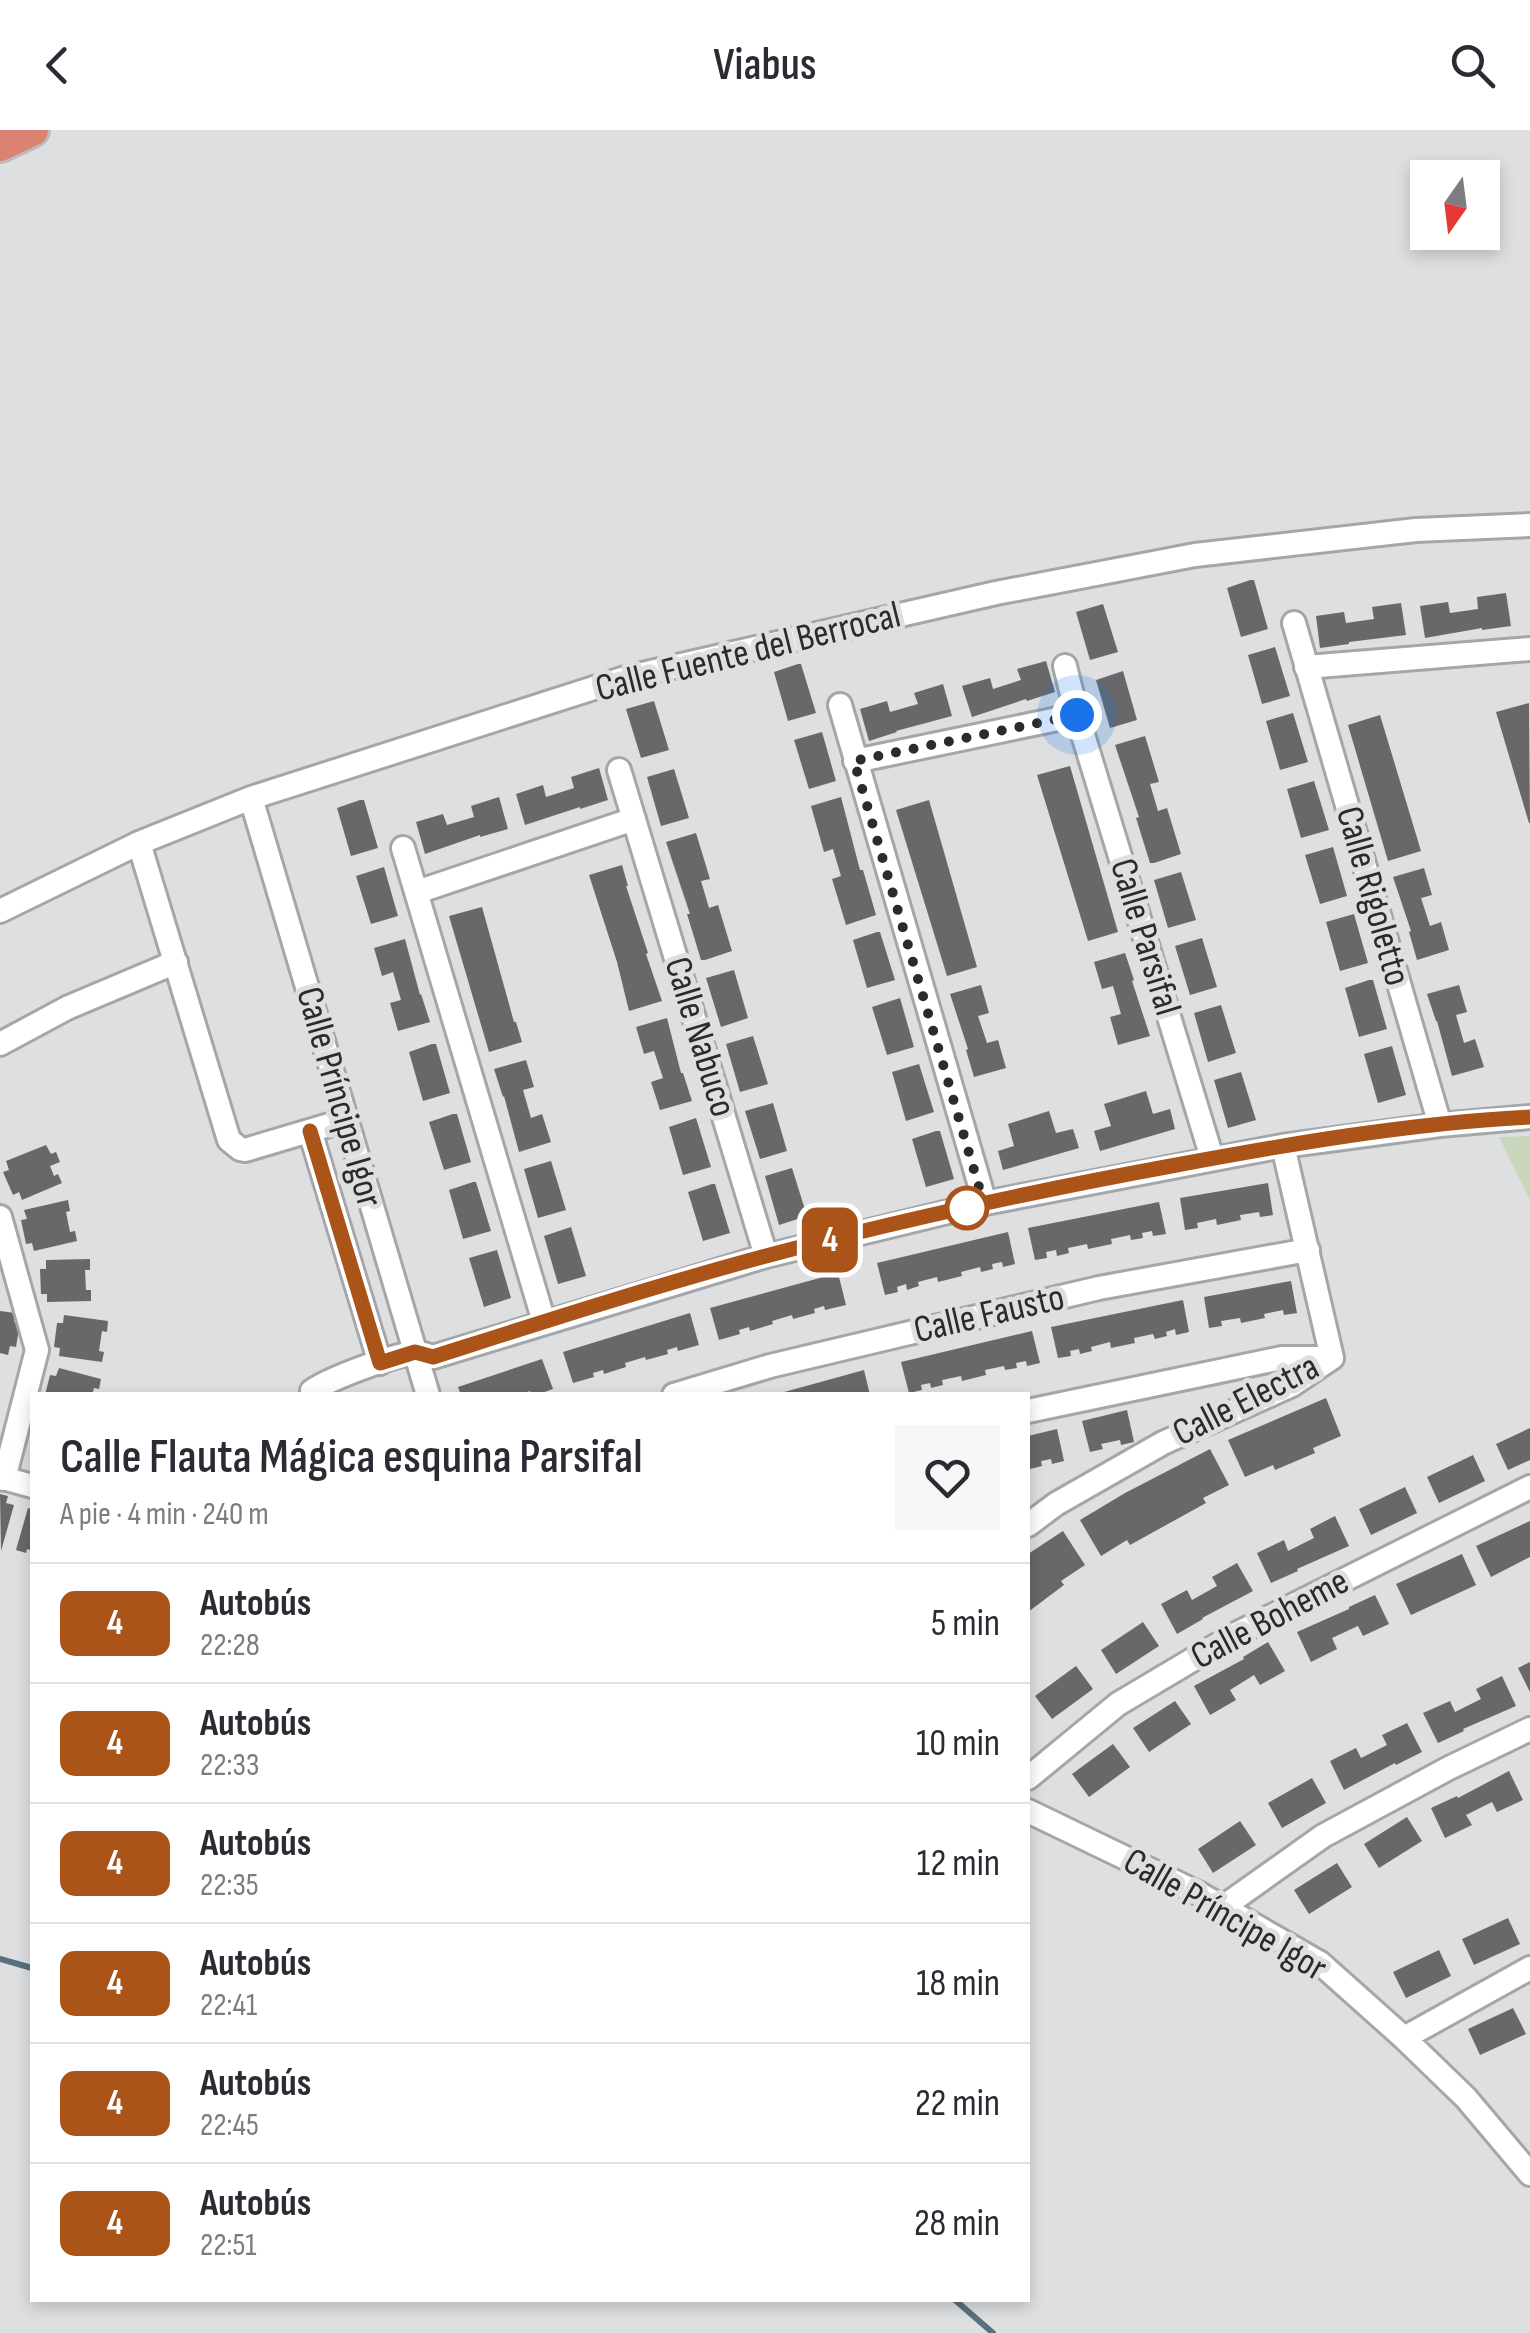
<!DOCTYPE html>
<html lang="es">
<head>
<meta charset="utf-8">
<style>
	body { margin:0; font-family:"Sofia Sans Condensed",sans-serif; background:#f7f7f7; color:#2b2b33; height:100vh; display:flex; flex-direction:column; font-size:38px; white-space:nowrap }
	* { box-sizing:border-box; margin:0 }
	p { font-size:32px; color:#7c7c81 }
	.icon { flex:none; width:55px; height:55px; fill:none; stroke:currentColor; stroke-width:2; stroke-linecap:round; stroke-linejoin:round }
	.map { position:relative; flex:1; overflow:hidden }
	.details { position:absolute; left:30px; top:1262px; width:1000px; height:910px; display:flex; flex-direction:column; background:#fff; border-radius:0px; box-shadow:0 5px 15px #0003 }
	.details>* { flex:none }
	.badge { padding:0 20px; border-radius:15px; font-size:35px; line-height:65px }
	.needle { width:65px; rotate:194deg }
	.buttons { position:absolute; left:1410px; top:30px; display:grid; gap:20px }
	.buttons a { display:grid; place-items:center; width:90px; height:90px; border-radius:0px; background:#fff; box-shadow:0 5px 15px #0003; font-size:50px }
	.you { position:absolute; width:50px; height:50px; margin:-25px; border:8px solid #fff; border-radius:50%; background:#1a73e8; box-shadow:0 0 0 15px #1a73e833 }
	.map>.badge { position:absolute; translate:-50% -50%; box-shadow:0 0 0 5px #fff }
	.round { display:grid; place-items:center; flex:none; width:105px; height:105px; border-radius:0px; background:#f7f7f7 }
	.head { display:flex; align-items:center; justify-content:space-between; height:170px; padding:0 30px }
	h1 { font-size:48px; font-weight:600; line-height:75px }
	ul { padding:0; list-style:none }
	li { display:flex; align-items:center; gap:30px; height:120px; padding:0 30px; border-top:2px solid #e1e1e2 }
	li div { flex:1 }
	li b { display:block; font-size:38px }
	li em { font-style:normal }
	li .badge { min-width:110px; font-weight:700; text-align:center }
	header { display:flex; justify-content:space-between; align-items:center; height:130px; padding:0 30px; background:#fff; font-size:45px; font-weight:600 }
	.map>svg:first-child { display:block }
</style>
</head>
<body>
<header><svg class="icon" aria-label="back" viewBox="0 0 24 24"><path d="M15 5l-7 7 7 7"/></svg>Viabus<svg class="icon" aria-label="search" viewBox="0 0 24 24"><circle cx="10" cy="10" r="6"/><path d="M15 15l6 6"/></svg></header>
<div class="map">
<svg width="1530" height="2203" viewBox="0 0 1530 2203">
	<rect width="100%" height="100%" fill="#dddfe0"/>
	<path fill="#c8d6bb" d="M1530,1006v64l-31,-63z"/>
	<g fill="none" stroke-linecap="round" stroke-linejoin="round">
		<path stroke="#597080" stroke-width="6" d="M0,1829l32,9
			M955,2170l38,33"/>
	</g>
	<path fill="#68686a" d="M1250,450h4l14,49 -27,8 -14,-49z
		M1506,463l5,33 -29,4v-2l-57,10 -5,-32 28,-4 2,11 28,-4 -1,-12z
		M1401,473l5,32 -57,7v2l-29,4 -4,-32 28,-4 2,11 28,-4 -2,-12z
		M1103,474l15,48 -28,8 -14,-48z
		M1275,517l15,49 -28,8 -14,-49z
		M1046,531l9,31 -28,9 -1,-2 -54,18 -10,-31 28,-8 3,11 28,-9 -4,-11z
		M798,534h3l15,49 -28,8 -14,-49z
		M1123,541l14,49 -27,8 -14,-48z
		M943,554l9,32 -56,15 1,1 -28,9 -9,-32 27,-8 3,11 28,-8 -4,-11z
		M654,571l15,49 -28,8 -15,-49z
		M1529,573l1,120h-1l-33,-111z
		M1293,583l15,49 -28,8 -14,-49z
		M1380,585l41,136 -33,10 -40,-136z
		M822,602l14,49 -27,8 -15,-49z
		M1145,606l14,46 -9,2 8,27 9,-3 14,46 -27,9h-4l-14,-45 3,-1 -24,-72z
		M1070,636l48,166 -30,9 -51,-166z
		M599,638l9,32 -28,9v-2l-55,18 -9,-31 27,-9 3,12 28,-9 -3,-11z
		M674,639l15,49 -28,8 -14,-49z
		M1314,651l15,49 -28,8 -14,-49z
		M499,667l9,32 -28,8v-2l-55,19 -9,-32 27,-8 4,11 27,-8 -3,-11z
		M841,667l19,73h3l13,45 -30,10 -14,-46 9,-3 -8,-27 -9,3 -13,-46z
		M360,670h4l14,48 -27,8 -14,-48z
		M929,670l48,167 -30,9 -51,-166z
		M696,703l14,46 -9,2 8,27 9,-3 14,46 -27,9h-4l-14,-46h3l-24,-72z
		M1333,717l14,49 -27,8 -15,-49z
		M622,735l6,21h-2l22,67 -2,1 16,47 -33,10 -12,-49 -28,-87z
		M384,737l14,49 -27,8 -15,-48z
		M1424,738l8,27 -11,3 9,28 11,-4 8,28 -32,10 -8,-28 2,-1 -18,-54z
		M1181,742l15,48 -28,8 -14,-48z
		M482,777l32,115h2l6,20 -33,10 -40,-136z
		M1354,784l14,49 -28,8 -14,-49z
		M877,802h3l15,48 -28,8 -14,-48z
		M1202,808l15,49 -27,8 -15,-49z
		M405,809l15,56 1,-1 9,28 -32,9 -8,-28 11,-3 -8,-28 -11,4 -8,-28z
		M1125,823l9,27 -2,1 18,55 -32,9 -8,-28 11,-3 -8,-28 -11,3 -8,-27z
		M734,840l14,48 -27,9 -15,-49z
		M1369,850h4l14,49 -28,8 -14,-49z
		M981,855l8,28 -11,3 9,27 11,-3 8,28 -32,9 -8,-27 2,-1 -18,-55z
		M1459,855l8,27 -11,3 8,28 11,-4 9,28 -32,9 -15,-55h-1l-9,-27z
		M900,868l14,49 -27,8 -15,-48z
		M1221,875l15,48 -28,9 -14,-49z
		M667,888l14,55h2l9,28 -32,9 -9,-28 12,-4 -9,-27 -10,3 -8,-27z
		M753,906l15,48 -28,8 -14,-48z
		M432,914h4l14,49 -27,8 -14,-49z
		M1392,916l14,49 -28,8 -14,-49z
		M526,930l8,27 -11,3 8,28 11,-4 9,28 -32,10 -15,-56 -1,1 -9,-28z
		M919,934l15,48 -28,9 -14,-49z
		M1241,942l15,48 -28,8 -14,-48z
		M1146,961l7,23 17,-5 5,20 -75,22 -6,-20 17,-5 -7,-22z
		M773,973l14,48 -27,8 -15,-48z
		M1049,981l7,22 17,-4 6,19 -76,22 -5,-19 16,-5 -6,-22z
		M453,984h4l14,48 -27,8 -15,-48z
		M696,988l15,49 -28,8 -14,-48z
		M936,1001h4l14,48 -28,8 -14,-48z
		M46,1015l5,9 5,-2 4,10 -10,4 4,10 4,-2 4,9 -40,17 -3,-8 -6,3 -10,-23 6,-2 -3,-9z
		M551,1031l15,49 -28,8 -14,-49z
		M792,1038l15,48 -28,9 -14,-49z
		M473,1052h3l15,49 -28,8 -14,-49z
		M1268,1053l5,32 -13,2 -1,-5 -19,3 1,5 -24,5 -1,-6 -19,4 1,5 -13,2 -5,-32z
		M712,1054h3l15,49 -27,8 -15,-49z
		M68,1070l2,11 -4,1 4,20 5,-1 2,10 -43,10 -2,-8 -6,1 -5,-24 6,-1 -3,-9z
		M1159,1072l7,32 -13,2 -1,-5 -10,2 1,5 -12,2 -1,-5 -19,4 1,5 -24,5 -1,-5 -19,4 1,5 -12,3 -1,-6 -10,2 1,6 -12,2 -7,-32z
		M571,1097l15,49 -28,8 -14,-48z
		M1008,1102l7,32 -12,3 -1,-5 -10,2 1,5 -12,3 -1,-5 -19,5 1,4 -24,6 -1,-5 -19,5 1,4 -12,4 -1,-6 -9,3 1,5 -13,3 -8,-32z
		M497,1120l14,48 -27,9 -15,-49z
		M90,1129v11h-5l1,20h5v11l-44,1v-8h-6l-1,-25h6v-9z
		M838,1143l8,32 -21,5 -1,-4 -10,3 1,4 -22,6 -1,-4 -20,6 1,3 -23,7 -1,-4 -10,3 1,4 -21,6 -9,-32z
		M1291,1151l6,32 -13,2 -1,-5 -19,4 1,4 -24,5 -1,-5 -19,3 1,5 -13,2 -5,-31z
		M1183,1170l6,32 -13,3 -1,-6 -9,3 1,4 -12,3 -2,-5 -19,4 1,5 -24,5 -1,-6 -19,5 1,4 -12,3 -1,-5 -9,2 1,5 -13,2 -7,-31z
		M0,1181l15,2 -1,9 6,1 -4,24 -6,-1 -2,9 -8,-2z
		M690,1183l9,32 -21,6 -1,-4 -10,3 1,4 -22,6 -1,-3 -20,6 1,4 -22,7 -1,-4 -10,3 1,4 -21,6 -10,-31z
		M64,1185l44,6 -1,11 -5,-1 -3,20 5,1 -2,10 -43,-6 1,-8 -6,-1 3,-24h6z
		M1032,1201l8,32 -13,3 -1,-5 -10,2 1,5 -12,2 -1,-4 -19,4 1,5 -24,6 -1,-5 -19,4 1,5 -12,3 -1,-5 -9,2 1,5 -13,3 -8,-31z
		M542,1229l11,30 -17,6h-5l-1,-4 -11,4h-58l-3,-8z
		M59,1238l42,11 -2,10 -5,-1 -2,7h-47l5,-20 6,1z
		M864,1240l6,25h-93v-1z
		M1326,1268l15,38 -28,12 2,5 -40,17 -2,-5 -28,12 -17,-37z
		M1127,1280l7,32 -13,3 -1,-5 -19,4 2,5 -13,3 -8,-31z
		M1530,1298v32l-22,10 -12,-26z
		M1057,1299l7,32 -12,3 -1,-5 -10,2 1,5 -12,3 -2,-5v-28z
		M1210,1319l19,36 -26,13 3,5 -76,42 -3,-5 -26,16 -21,-36 45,-27z
		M1473,1325l12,26 -46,22 -12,-26z
		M1405,1357l12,26 -46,22 -12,-26z
		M0,1364l8,2 -2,7 8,2 -13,46z
		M28,1378l4,1v42l-5,-2 -1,4 -10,-3z
		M1335,1386l14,30 -52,23 1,2 -27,12 -14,-30 27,-13 4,11 26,-13 -4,-9z
		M1530,1391v36l-39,20 -15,-31z
		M1063,1401l22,34 -24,16 3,4 -36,27v-58z
		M1462,1424l14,31 -65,30 -15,-31z
		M1237,1433l16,28 -51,27 1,1 -26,15 -16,-30 26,-14 5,10 25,-14 -5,-9z
		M1375,1465l14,29 -26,12 -5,-10 -26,12 5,11 -26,13 -14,-30 52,-23v-2z
		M1143,1492l16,24 -43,28 -15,-24z
		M1268,1512l17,29 -25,14 -6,-10 -24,15 6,10 -26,15 -16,-29 50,-27 -1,-2z
		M1530,1532v30l-12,-24z
		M1076,1536l17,23 -41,30 -17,-23z
		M1502,1546l14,30 -53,23 1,2 -26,12 -15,-30 27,-12 5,11 26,-13 -5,-10z
		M1175,1571l16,23 -42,28 -16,-24z
		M1407,1593l15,29 -26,13 -1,-2 -51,27 -14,-29 26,-13 5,10 26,-13 -5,-10z
		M1113,1614l17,23 -41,30 -17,-23z
		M1509,1641l14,29 -26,12 -5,-10 -26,13 6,10 -27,13 -14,-30 26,-12 1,2z
		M1312,1648l14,25 -44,25 -14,-25z
		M1407,1687l15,24 -43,27 -15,-24z
		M1240,1691l16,24 -43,28 -15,-24z
		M1337,1733l15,24 -43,27 -15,-24z
		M1508,1788l12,26 -46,21 -12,-26z
		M1439,1820l12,26 -45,22 -13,-26z
		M1513,1878l13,26 -46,21 -12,-26z"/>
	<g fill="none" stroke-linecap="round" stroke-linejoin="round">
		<g stroke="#a4a6a7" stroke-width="28">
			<path id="minor" d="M1294,493l146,502
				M1065,536l12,49 135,443
				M1306,537l224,-18
				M840,575l145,498
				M855,631l222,-46
				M619,640l147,486
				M251,668l177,597
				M139,713l90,297 11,9 5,1 101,-30
				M403,718l141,474
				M417,762l217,-73
				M0,781l139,-68 112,-45 374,-120 371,-85 199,-38 221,-25 114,-5
				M0,914l67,-36 109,-46
				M310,1001l70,232
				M0,1087l37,133 -33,129
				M313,1265l-1,-4c17,-12 87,-39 106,-38 5,0 10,3 15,4l333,-101 219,-53 298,-57 157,-21 90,-8
				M674,1265l96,-29 329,-78 209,-38
				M1028,1281l254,-53h50
				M0,1347l32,9
				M1028,1395l28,-21 107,-61 129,-58 40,-27 -49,-212
				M1028,1648l90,-74 116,-69 296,-148
				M1028,1681l170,82 122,70 84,75 62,60 64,76
				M1223,1777l100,-71 126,-68 81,-39
				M1404,1908l126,-70"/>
		</g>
		<g stroke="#bbb" stroke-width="38">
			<path id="highway" d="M0,15l32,-15"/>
		</g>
		<use href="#minor" stroke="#fff" stroke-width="22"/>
		<use href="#highway" stroke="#da8373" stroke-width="32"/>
	</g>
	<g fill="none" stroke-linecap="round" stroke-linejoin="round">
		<g stroke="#fff" stroke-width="22">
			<path id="line" d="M310,1001l70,232 35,-11 18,5c110,-35 221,-71 333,-101 133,-36 269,-65 405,-90 118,-22 239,-43 359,-49"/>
		</g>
		<use href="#line" stroke="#aa541a" stroke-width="15"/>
		<path stroke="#2a2b2b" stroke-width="10" stroke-dasharray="0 18" d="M967,1078l17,-4 -130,-443 223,-46"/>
	</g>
	<circle fill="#fff" stroke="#aa541a" stroke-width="5" cx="967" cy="1078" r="20"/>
	<g text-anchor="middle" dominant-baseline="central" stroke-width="10" stroke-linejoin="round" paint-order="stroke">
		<g font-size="38" fill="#2a2b2b" stroke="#dddfe0">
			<text transform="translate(748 522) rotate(-14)">Calle Fuente del Berrocal</text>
			<text transform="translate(1373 766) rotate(74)">Calle Rigoletto</text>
			<text transform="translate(1145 807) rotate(73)">Calle Parsifal</text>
			<text transform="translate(700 907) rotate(73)">Calle Nabuco</text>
			<text transform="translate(339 967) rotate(74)">Calle Príncipe Igor</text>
			<text transform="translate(989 1184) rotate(-13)">Calle Fausto</text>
			<text transform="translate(1246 1270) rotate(-27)">Calle Electra</text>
			<text transform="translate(1270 1489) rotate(-28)">Calle Boheme</text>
			<text transform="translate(1225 1785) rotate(30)">Calle Príncipe Igor</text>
		</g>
	</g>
</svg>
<div class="buttons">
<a><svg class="needle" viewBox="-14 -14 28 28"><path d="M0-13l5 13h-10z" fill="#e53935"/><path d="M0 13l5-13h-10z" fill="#7c7c81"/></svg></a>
</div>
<div class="you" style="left:1077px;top:585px"></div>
<b class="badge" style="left:830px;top:1110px;background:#aa541a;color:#fff">4</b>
<section class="details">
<div class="head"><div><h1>Calle Flauta Mágica esquina Parsifal</h1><p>A pie · 4 min · 240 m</p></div><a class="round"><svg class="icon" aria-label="heart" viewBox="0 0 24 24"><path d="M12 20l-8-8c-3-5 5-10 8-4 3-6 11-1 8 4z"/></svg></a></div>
<ul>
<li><span class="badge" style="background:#aa541a;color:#fff">4</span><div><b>Autobús</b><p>22:28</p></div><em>5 min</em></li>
<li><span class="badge" style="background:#aa541a;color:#fff">4</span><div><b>Autobús</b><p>22:33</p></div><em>10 min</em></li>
<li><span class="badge" style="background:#aa541a;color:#fff">4</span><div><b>Autobús</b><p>22:35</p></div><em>12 min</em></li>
<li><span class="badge" style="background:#aa541a;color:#fff">4</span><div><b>Autobús</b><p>22:41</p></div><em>18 min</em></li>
<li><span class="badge" style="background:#aa541a;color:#fff">4</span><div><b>Autobús</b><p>22:45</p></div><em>22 min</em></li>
<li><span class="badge" style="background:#aa541a;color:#fff">4</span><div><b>Autobús</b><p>22:51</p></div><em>28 min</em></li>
</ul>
</section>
</div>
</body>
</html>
